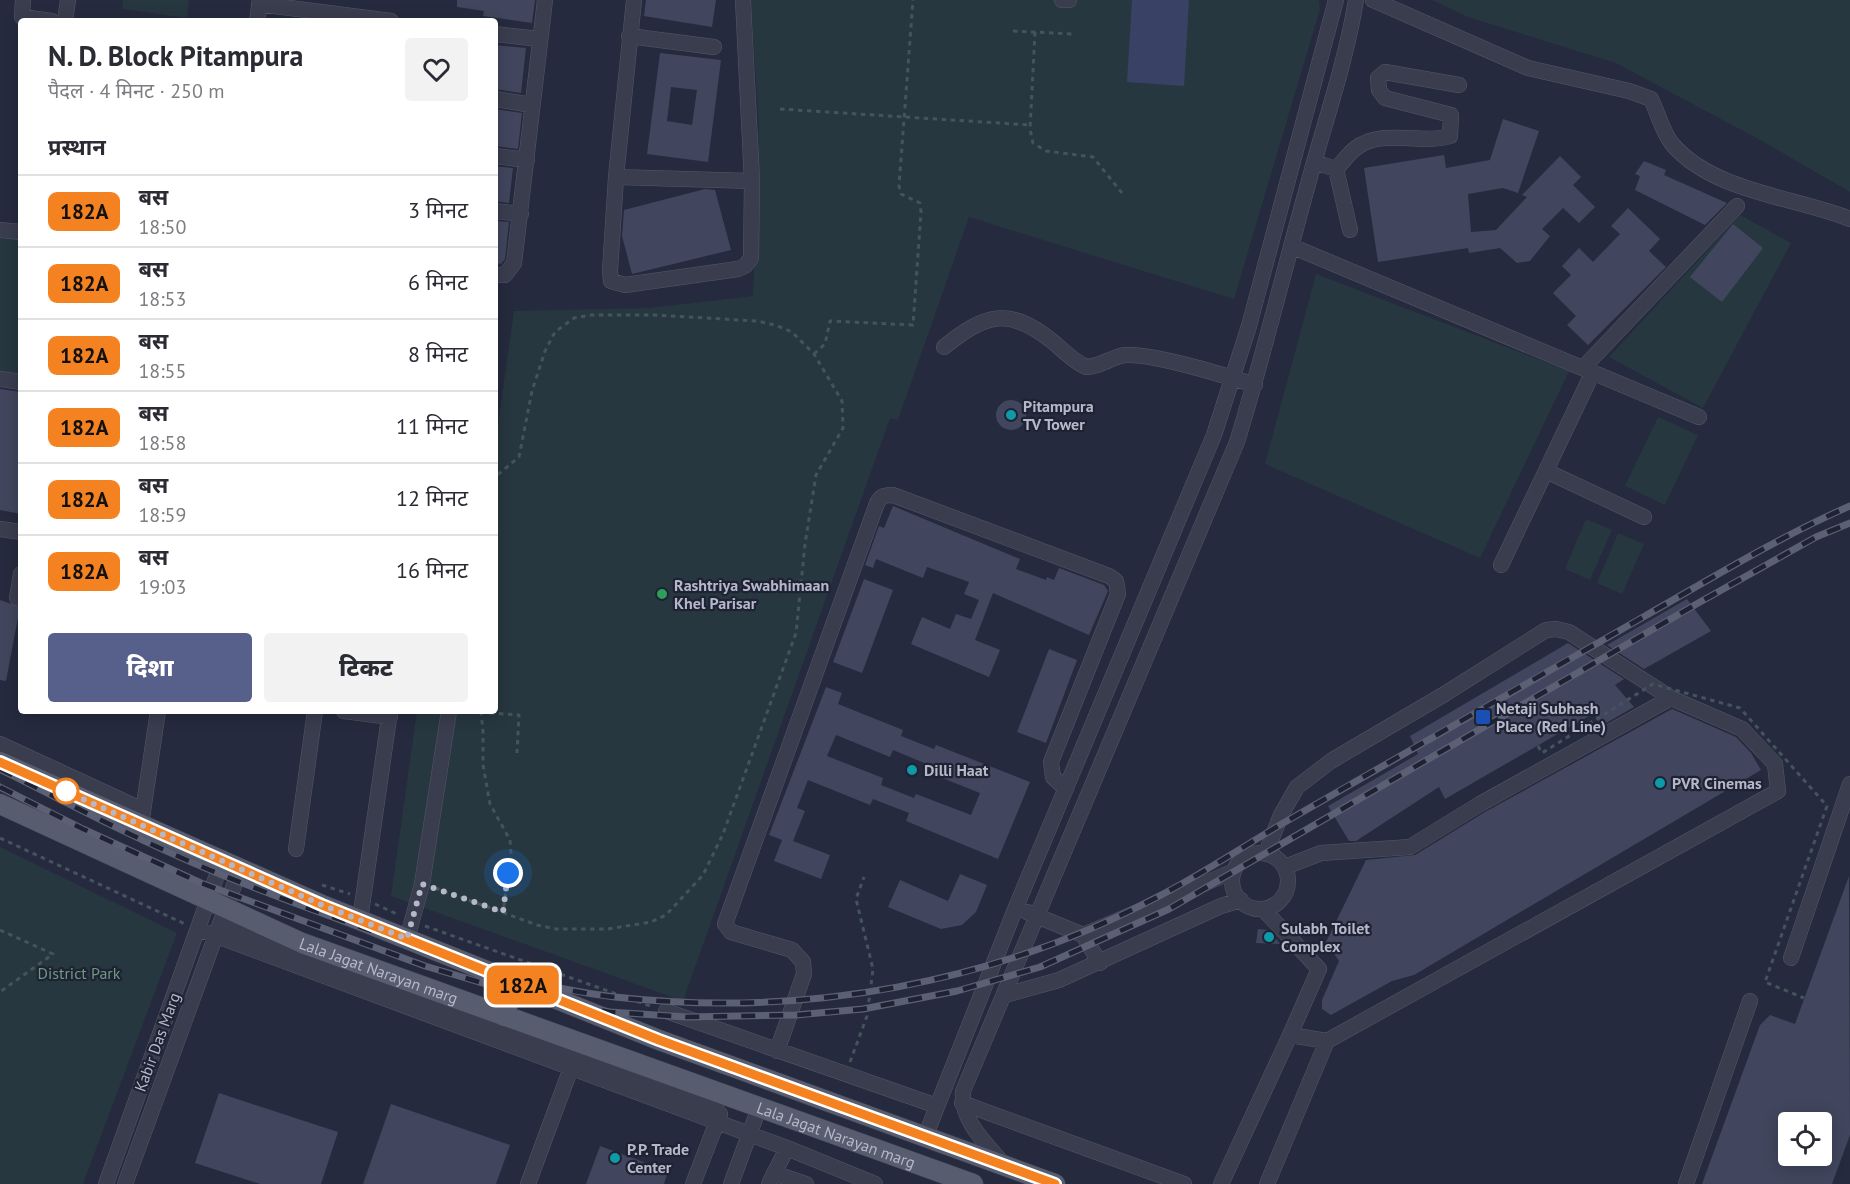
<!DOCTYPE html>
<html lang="hi">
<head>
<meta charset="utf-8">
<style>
	body { margin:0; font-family:"PT Sans","Noto Sans Devanagari",sans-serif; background:#f2f2f3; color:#2b2b33; height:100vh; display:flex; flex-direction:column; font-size:22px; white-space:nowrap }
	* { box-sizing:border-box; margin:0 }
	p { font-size:20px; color:#7c7c81 }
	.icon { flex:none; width:33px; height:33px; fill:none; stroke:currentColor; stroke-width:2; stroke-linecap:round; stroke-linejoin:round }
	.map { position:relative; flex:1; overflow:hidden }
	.side { position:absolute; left:18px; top:18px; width:480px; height:696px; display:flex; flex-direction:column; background:#fff; border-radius:6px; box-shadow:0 3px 15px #0003 }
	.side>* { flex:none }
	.badge { padding:0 12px; border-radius:9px; font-size:21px; line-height:39px }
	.tools { position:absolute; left:1778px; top:1112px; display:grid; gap:12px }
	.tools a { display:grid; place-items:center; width:54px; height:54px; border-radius:6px; background:#fff; box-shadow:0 3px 15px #0003; font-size:30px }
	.you { position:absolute; width:30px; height:30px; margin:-15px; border:4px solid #fff; border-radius:50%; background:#1a73e8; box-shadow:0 0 0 9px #1a73e833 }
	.map>.badge { position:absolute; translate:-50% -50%; box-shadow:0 0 0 3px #fff }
	h2 { padding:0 30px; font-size:22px; line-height:54px }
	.round { display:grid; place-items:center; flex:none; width:63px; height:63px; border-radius:6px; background:#f2f2f3 }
	.headline { display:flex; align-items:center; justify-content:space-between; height:102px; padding:0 30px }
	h1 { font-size:28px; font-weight:800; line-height:45px }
	.action { display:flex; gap:12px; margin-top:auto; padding:12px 30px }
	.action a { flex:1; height:69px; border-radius:6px; background:#575f8b; color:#fff; font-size:24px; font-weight:800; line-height:69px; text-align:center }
	.action a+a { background:#f2f2f3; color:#2b2b33 }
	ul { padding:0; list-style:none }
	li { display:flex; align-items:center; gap:18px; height:72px; padding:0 30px; border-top:2px solid #e1e1e2 }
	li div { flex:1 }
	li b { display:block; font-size:22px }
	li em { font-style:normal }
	li .badge { min-width:66px; font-weight:700; text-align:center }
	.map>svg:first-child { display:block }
</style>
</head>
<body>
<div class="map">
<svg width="1850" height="1184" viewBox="0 0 1850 1184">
	<rect width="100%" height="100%" fill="#252a3e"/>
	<path fill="#27373f" d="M123,0h66l-2,18 -65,-9z
		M751,0h568l1,9 -86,290 -265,-82 -71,203 -8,-2 -207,583 -292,-105 26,-185h78v-265l19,-135 136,-3 103,-12 6,-168z
		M1432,0h418v192l-88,-51 -146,-78 -148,-46z
		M1740,215l51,28 -88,165 -94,-51z
		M0,232l21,3v139l-21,-3z
		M1316,274l253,97 -89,187 -215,-94z
		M1658,417l40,18 -33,70 -40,-19z
		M1586,519l26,11 -22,50 -25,-11z
		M1618,533l26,11 -22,50 -25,-11z
		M0,847l177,86 -94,251h-83z"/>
	<path fill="#394265" d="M1132,0h57l-5,86 -57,-4z"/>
	<path fill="#41465e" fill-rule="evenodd" d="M457,0h78l-3,23 -49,-7 1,-5 -27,-4z
		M646,0h70l-4,27 -68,-11z
		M495,45l31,3 -5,45 -26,-4z
		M660,53l61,7 -13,102 -61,-8zM671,87l26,3 -5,35 -25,-4z
		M495,109l27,4 -4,36 -23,-3z
		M1503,119l36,12 -21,62 -15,-5 -35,6 3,38 25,-2 31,-33 -5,-2 38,-39 21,21 -8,8 22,22 -16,16 -16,-15 -21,21 8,7 -20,25 -13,2 -17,-15 -31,5 -1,-5 -90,14 -14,-94 80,-13 2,13 44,-8z
		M1644,161l22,9 -2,5 63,28 -22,22 -70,-35 5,-14 -5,-2z
		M495,166l18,2 -4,35 -14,-2z
		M705,189l10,1 16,60 -99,24 -10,-38 2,-26z
		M1628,208l32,31 -11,12 17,16 -78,78 -21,-20 9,-9 -23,-23 18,-18 -9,-9 17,-18 14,14 27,-28 -9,-8z
		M495,221l14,1 -4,37 -4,5 -6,-1z
		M1733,224l30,24 -41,54 -32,-25z
		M0,389l21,3v122l-21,-4z
		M996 415a15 15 0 1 1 30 0a15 15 0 1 1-30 0Z
		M893,506l127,53 -4,10 30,11 1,-3 7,3 5,-12 45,17 4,6 -19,44 -96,-42 -18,47 25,10 -11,27 -78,-33 11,-27 28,12 6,-15 15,5 8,-19 -15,-6 5,-12 -42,-15 -4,11 -47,-19 -3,9 -8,-3 14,-39 5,2z
		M864,579l29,11 -31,83 -29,-11z
		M1687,599l24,32 -67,38 -37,-24z
		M0,600l20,7 -14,74 -6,-1z
		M1568,643l56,36 -9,6 19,22 -33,19 -7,-13 -149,86 -6,-12 -83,54h-7l-21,-35 90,-52 -8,-18z
		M1049,649l28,11 -31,83 -29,-11z
		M826,687l16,6 -4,11 65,26 -2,6 33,13 2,-4 94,37 -32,77 -92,-38 3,-8 -36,-14 -3,6 -62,-25 -11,28 8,3 -12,30 37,14 -9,24 -47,-18 8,-21 -13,-5zM836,735l54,22 3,-7 36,15 -2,7 53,21 -9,22 -55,-21 -2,4 -33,-13 2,-7 -56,-22z
		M1672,709l64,28 15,16 10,17 -347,205 -22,6 -61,34 -9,-6v-9l17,-39 -13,-19 40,-82 49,-5 70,-43z
		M960,874l27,11 -11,27 -14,13 -21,4 -53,-22 12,-27 48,21z
		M1849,876l1,259 -18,49h-130l58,-159 10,-10 25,9zM1788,1122h33v33h-33z
		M1258,929l11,1 11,14 -24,-1z
		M219,1093l119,39 -17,52h-61l-65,-21z
		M391,1104l119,41 -14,39h-133z
		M600,1146l68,25 -4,13h-78z"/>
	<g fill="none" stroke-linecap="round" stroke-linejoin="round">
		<g stroke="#545869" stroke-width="16">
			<path id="minor" d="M23,0l-1,17 30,4
				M743,0l9,181 -1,77 -6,8 -7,3 -113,16 -14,-4 -1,-10 6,-94 136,4
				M1062,0h7
				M1373,0l155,68 101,23 22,8c7,14 12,35 22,46 41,47 122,52 177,74
				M259,4l132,17
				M65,21l3,-21
				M257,21l3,-21
				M495,34l44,5
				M629,36l85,11
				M495,99l37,6
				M495,156l32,4
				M1314,162l22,7 14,61
				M1336,169c7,-7 13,-16 20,-21 25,-20 66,-3 94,-12l1,-21 -66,-17 -6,-8 -1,-12 7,-6 74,13
				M616,177l18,-177
				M495,211l26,3
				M0,230l21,2
				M1291,246l408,171
				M495,275h10l9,-12 31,-263
				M944,347c41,-33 64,-41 108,-6 11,9 21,20 34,26 15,0 26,-11 40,-12 28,-2 100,21 129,30
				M1583,368l154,-162
				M0,379l21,3
				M1546,471l98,46
				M0,529l21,3
				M1501,565l92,-193
				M17,598l4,-24
				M344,711l46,6
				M0,744l143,66
				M142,818l16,-107
				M296,849l19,-138
				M1232 881a28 28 0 1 1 56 0a28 28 0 1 1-56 0Z
				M1285,867l36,-14 89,-6 70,-43 191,-106
				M1263,909l56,60 -29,66 37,6 451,-250 -3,-27 -33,-35 -71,-31 -102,-66 -13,-3 -10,1 -103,65 -112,66 -34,26 -16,28 -15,38
				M1027,912l56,23 151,-64
				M360,920l30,-209
				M220,924l496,183 -6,11
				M198,929l589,219 88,36
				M1083,935l17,28
				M407,939l15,-55 27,-173
				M1791,958l59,-174
				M1005,995l54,-15 162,-74 20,-6
				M666,1011l271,95
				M777,1051l27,-77 -1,-12 -11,-12 -61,-18 -6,-8 151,-418c3,-9 7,-11 17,-11l216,81 7,5 2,13 -67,168 2,15 13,12
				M962,1103l222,81
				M925,1137l91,-230 198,-472 35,-109 87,-326
				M1004,1165c-17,-21 -44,-44 -41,-74l274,-649c27,-88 48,-176 73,-265 16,-59 36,-116 46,-177
				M774,1173l32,11
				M106,1184l116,-323
				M125,1184l115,-315
				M528,1184l43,-116
				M693,1184l27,-70
				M731,1184l28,-76
				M769,1184l18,-36
				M1221,1184l69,-149
				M1267,1184l60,-143
				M1686,1184l64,-183"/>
		</g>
		<g stroke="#424657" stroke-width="21">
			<g id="major">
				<path d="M0,762l322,143 337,135 396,144"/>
				<path id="s1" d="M0,804l302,139 671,241"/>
				<path d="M504,1016l11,-34"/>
			</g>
		</g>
		<path stroke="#45545c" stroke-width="3" stroke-dasharray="4.5 4.5" stroke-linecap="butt" d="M1013,31l60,3
			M1035,32l-5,97 3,14 13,8 47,6 29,36
			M780,109l250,16
			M814,354l11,-10 5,-23 83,4 8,-113 -1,-9 -19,-9 -2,-8 14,-186
			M463,711l56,4 -2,38
			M481,711l2,21v33l7,39 20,36 1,14 -8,58
			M0,838l185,86
			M322,885l28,9
			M435,888l102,37 19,4h52l43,-7 15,-7 37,-40 20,-41 73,-201 9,-89 11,-69 27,-47 -1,-27 -28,-47 -22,-22 -17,-7 -18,-4 -103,-6h-63l-17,3 -19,14 -10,19 -13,40 -13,66 -24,20
			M375,904l24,11
			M425,926l228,81
			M0,930l53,24 -53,38
			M850,1062l17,-46 6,-47 -17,-70 8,-22"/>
		<use href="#minor" stroke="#393d4e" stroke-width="15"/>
		<use href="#major" stroke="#575c6e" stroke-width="20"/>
		<g stroke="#5b6075" stroke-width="7">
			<path id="rail" d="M0,769c69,35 138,71 210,101 56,23 113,44 170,64 76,27 154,54 235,63 189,21 380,-13 548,-103 42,-22 81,-48 122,-72 120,-69 240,-138 360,-206 67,-38 134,-79 205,-110
				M0,787l83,42 118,54 224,83 108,32 77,14 76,5 110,-2 67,-6 94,-18 83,-24 129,-58 531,-307 116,-65 34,-14"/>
		</g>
		<use href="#rail" stroke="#1e2233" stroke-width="4.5" stroke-dasharray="14" stroke-linecap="butt"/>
		<path stroke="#45545c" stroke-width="3" stroke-dasharray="4.5 4.5" stroke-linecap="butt" d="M1538,746l4,7 111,-69 87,24 87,98 -62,176 39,16"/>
	</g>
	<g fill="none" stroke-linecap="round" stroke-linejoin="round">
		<g stroke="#fff" stroke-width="14">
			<path id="line" d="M0,762l322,143 337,135 396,144"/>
		</g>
		<use href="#line" stroke="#f58220" stroke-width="9"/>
		<path stroke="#b5b8c9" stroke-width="6" stroke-dasharray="0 10.8" d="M66,791l-6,-2 262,116 85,34 15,-55 81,28 5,-39"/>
	</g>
	<g fill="#0f9aa8" stroke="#1e2233" stroke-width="2">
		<circle cx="1011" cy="415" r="6"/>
		<circle cx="912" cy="770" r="6"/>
		<circle cx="1660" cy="783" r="6"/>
		<circle cx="1269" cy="937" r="6"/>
		<circle cx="615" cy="1158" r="6"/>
	</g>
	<circle fill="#2e9e5b" stroke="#1e2233" stroke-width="2" cx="662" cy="594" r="6"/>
	<rect fill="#1a4fb4" stroke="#1e2233" stroke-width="2" x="1475" y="709" width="16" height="16" rx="3"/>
	<circle fill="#fff" stroke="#f58220" stroke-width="3" cx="66" cy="791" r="12"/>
	<g text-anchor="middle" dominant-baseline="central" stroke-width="4.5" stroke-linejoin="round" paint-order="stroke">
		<g font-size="16" font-weight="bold" fill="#b5b8c9" stroke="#1e2233" text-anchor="start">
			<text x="1023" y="406">Pitampura<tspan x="1023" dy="18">TV Tower</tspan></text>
			<text x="674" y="585">Rashtriya Swabhimaan<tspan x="674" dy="18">Khel Parisar</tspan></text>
			<text x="1496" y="708">Netaji Subhash<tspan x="1496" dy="18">Place (Red Line)</tspan></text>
			<text x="924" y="770">Dilli Haat</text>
			<text x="1672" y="783">PVR Cinemas</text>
			<text x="1281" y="928">Sulabh Toilet<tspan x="1281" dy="18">Complex</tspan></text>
			<text x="627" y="1149">P.P. Trade<tspan x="627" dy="18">Center</tspan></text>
		</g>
		<g font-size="16" fill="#b5b8c9" stroke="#1e2233">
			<text stroke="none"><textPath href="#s1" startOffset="414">Lala Jagat Narayan marg</textPath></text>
			<text transform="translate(157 1042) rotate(-70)">Kabir Das Marg</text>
			<text stroke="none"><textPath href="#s1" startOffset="900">Lala Jagat Narayan marg</textPath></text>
		</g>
		<g font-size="16" fill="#6d9a81" stroke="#1e2233">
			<text x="79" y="973">District Park</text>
		</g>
	</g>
</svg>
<div class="tools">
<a><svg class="icon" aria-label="locate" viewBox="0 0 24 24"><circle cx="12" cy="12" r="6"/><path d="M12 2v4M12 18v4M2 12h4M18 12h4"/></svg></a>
</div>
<div class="you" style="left:508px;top:873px"></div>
<b class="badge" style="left:523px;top:985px;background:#f58220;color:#111">182A</b>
<section class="side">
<div class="headline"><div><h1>N. D. Block Pitampura</h1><p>पैदल · 4 मिनट · 250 m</p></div><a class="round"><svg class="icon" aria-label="heart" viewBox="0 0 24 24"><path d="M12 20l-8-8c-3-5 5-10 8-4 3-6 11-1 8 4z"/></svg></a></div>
<h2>प्रस्थान</h2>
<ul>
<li><span class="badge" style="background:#f58220;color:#111">182A</span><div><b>बस</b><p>18:50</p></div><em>3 मिनट</em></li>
<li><span class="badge" style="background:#f58220;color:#111">182A</span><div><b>बस</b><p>18:53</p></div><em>6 मिनट</em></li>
<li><span class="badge" style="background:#f58220;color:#111">182A</span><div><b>बस</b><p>18:55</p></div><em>8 मिनट</em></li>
<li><span class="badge" style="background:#f58220;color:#111">182A</span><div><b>बस</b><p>18:58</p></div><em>11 मिनट</em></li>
<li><span class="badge" style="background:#f58220;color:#111">182A</span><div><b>बस</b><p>18:59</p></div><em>12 मिनट</em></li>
<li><span class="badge" style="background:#f58220;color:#111">182A</span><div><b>बस</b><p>19:03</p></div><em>16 मिनट</em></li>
</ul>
<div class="action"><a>दिशा</a><a>टिकट</a></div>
</section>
</div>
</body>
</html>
